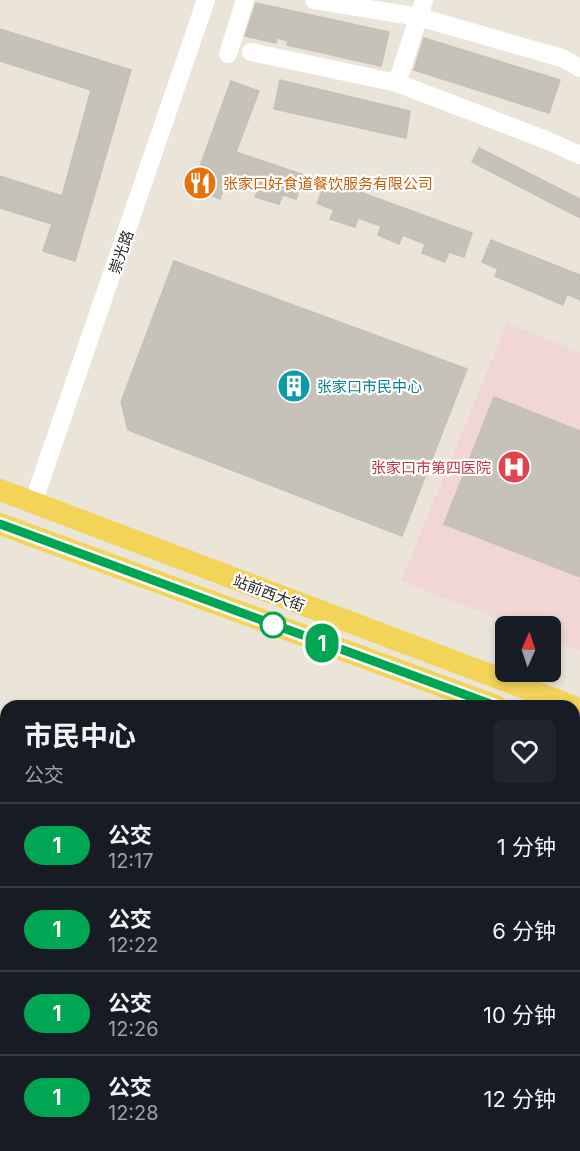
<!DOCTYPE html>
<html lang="zh">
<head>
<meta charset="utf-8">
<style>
	body { margin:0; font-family:Inter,"Noto Sans SC",sans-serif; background:#20242c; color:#f1f3f6; height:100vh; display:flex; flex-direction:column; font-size:22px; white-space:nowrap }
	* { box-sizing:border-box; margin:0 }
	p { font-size:20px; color:#9ea1a6 }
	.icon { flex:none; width:33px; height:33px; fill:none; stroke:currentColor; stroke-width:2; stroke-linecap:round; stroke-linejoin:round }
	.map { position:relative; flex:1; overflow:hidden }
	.drawer { position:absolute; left:0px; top:700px; width:580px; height:452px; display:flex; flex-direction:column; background:#171b24; border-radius:18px 18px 0 0; box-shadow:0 3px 9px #0003 }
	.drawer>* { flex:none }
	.badge { padding:0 12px; border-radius:20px; font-size:21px; line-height:39px }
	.needle { width:39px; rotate:3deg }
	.buttons { position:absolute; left:495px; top:616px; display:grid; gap:12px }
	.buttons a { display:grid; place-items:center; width:66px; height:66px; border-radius:9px; background:#171b24; box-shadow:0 3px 9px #0003; font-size:30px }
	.map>.badge { position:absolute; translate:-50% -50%; box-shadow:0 0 0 3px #fff }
	.round { display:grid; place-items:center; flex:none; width:63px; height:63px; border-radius:9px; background:#20242c }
	.headline { display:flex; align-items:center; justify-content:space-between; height:102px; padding:0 24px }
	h1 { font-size:28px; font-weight:700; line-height:45px }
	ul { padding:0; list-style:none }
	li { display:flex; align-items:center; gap:18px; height:84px; padding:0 24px; border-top:2px solid #363941 }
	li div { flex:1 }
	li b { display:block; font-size:22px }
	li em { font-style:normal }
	li .badge { min-width:66px; font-weight:700; text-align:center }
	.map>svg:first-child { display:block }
</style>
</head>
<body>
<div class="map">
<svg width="580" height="1151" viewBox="0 0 580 1151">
	<rect width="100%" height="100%" fill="#ebe4d9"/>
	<path fill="#f2d6d6" d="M507,323l73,30v298l-29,-12 -1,-12h-31l-118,-46z"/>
	<path fill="#c6c1b9" stroke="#c6c0b3" stroke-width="1.5" d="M256,3l133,29 -8,34 -94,-21 1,-4 -11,-3 -1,5 -31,-7z
		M0,29l131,41 -56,191 -32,-10 9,-27 -52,-16v-32l62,20 29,-106 -91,-29z
		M424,38l136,42 -11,33 -135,-43z
		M280,80l130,31 -4,27 -132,-29z
		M231,81l28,10 -23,61 68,23 -8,24 -13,-4 -4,9 -24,-7 4,-11 -22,-8 -3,10 -9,-3 -5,14 -28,-11z
		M479,148l101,51v19l-108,-56z
		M327,180l145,53 -8,24 -15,-5 -4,10 -23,-9 3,-9 -22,-9 -4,9 -21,-9 3,-9 -23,-8 -3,9 -25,-8 4,-9 -17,-7z
		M491,240l89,35v25l-13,-6 -4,11 -68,-29 3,-7 -16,-7z
		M174,261l293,108 -65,167 -274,-106 -7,-28z
		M494,397l86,34v146l-136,-53z"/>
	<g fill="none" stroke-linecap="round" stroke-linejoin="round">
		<path stroke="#fff" stroke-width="18" d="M314,0l105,17 143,41 18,10
			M251,52l146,31 149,57 34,15
			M228,54l17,-54
			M397,83l27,-83
			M33,503l173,-503
			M405,1151v-5"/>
		<path stroke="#f1d458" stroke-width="22" d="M0,490l572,216
			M0,524l496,182
			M574,735l6,2"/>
		<g stroke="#9c9fb3" stroke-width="7">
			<path id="rail" d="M0,869l6,2
				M0,879l6,2
				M0,920l6,1
				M0,931l6,2
				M574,1067l6,2
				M574,1078l6,2
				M574,1093l6,1
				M574,1106l6,2"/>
		</g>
		<use href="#rail" stroke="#fff" stroke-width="4.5" stroke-dasharray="14" stroke-linecap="butt"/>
	</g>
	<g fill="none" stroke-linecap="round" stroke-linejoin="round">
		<g stroke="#fff" stroke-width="14">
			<path id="line" d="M0,524l496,182"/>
		</g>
		<use href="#line" stroke="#00a651" stroke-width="9"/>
	</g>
	<defs>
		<g id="restaurant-disc" transform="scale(1.725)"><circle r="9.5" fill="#e8710a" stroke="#fff"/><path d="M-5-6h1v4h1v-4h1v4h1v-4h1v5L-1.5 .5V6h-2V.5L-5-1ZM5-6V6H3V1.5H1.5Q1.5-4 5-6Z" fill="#fff"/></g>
		<g id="building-disc" transform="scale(1.725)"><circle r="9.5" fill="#0f9aa8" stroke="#fff"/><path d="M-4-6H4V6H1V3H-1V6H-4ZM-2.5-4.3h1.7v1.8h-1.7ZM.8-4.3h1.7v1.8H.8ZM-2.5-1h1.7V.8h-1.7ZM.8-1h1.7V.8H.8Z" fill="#fff"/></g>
		<g id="hospital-disc" transform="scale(1.725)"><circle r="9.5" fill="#e0444e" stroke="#fff"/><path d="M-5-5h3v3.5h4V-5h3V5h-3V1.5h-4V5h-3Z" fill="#fff"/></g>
	</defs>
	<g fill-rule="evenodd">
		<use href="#restaurant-disc" x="200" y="183"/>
		<use href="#building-disc" x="294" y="386"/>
		<use href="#hospital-disc" x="514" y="467"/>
	</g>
	<circle fill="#fff" stroke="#00a651" stroke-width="3" cx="273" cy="625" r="12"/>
	<g text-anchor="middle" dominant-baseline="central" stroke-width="4.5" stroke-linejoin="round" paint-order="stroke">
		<g font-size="15" fill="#c56008" stroke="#fff" text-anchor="start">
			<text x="223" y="183">张家口好食道餐饮服务有限公司</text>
		</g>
		<g font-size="15" fill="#282828" stroke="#fff">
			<text transform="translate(121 252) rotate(-71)">崇光路</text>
			<text transform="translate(269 593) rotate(21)">站前西大街</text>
		</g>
		<g font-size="15" fill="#0d838f" stroke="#fff" text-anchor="start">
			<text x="317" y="386">张家口市民中心</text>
		</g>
		<g font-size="15" fill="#be3a42" stroke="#fff" text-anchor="end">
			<text x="491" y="467">张家口市第四医院</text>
		</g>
	</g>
</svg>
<div class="buttons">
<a><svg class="needle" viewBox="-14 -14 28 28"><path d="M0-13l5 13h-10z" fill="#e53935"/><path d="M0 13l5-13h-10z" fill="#9ea1a6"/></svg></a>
</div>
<b class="badge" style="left:322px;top:643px;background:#00a651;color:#fff">1</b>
<section class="drawer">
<div class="headline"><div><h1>市民中心</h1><p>公交</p></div><a class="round"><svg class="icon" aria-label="heart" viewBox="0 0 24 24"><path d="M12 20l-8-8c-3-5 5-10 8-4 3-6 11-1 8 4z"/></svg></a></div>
<ul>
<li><span class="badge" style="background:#00a651;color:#fff">1</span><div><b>公交</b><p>12:17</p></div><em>1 分钟</em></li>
<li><span class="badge" style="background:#00a651;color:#fff">1</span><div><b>公交</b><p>12:22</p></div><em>6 分钟</em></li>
<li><span class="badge" style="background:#00a651;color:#fff">1</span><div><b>公交</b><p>12:26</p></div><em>10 分钟</em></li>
<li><span class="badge" style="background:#00a651;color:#fff">1</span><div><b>公交</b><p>12:28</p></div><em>12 分钟</em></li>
</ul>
</section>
</div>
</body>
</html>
